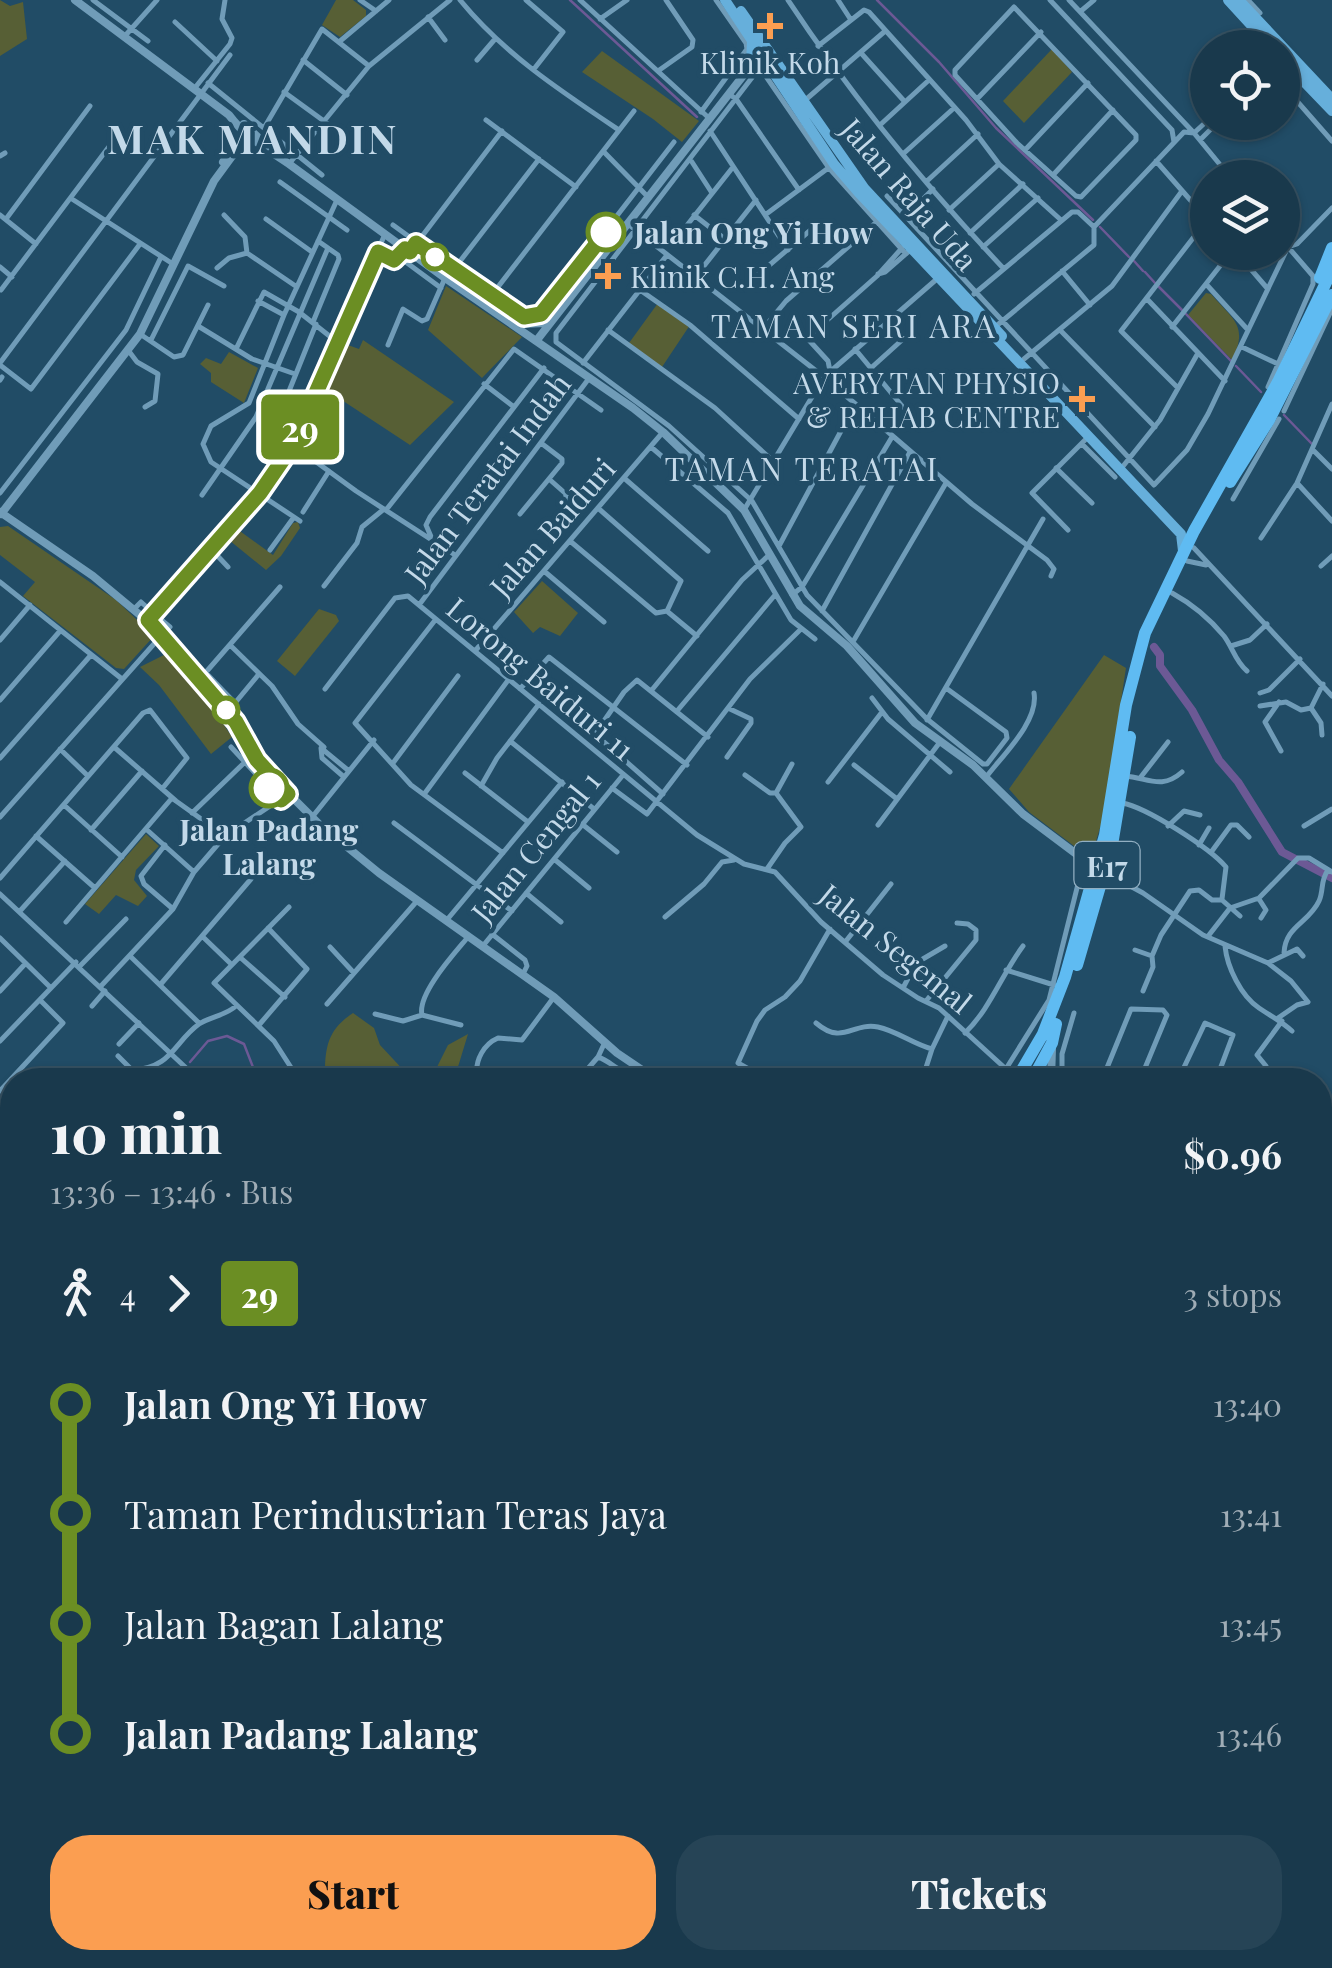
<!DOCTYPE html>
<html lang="en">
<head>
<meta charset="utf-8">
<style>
	body { margin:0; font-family:"Playfair Display",serif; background:#264456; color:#f1f3f6; height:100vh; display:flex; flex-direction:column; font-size:38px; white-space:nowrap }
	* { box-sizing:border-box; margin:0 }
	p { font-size:32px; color:#9facb5 }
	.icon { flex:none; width:55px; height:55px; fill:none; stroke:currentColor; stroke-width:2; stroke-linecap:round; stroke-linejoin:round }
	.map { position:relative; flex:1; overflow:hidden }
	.side { position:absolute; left:0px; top:1068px; width:1332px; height:902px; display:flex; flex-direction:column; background:#19394c; border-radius:40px 40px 0 0; box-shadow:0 2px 8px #0004,0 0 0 2px #375364 }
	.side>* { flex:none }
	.badge { padding:0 20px; border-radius:8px; font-size:35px; line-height:65px }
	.tools { position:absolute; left:1190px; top:30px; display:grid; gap:20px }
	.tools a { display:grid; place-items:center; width:110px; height:110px; border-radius:50%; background:#19394c; box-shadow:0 2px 8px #0004,0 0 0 2px #375364; font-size:50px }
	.map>.badge { position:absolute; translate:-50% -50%; box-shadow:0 0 0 5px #fff }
	.legs { display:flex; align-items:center; gap:15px; height:110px; padding:0 50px; font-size:32px }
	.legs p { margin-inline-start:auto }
	.headline { display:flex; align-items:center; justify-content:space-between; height:170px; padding:0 50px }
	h1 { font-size:55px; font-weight:800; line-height:75px }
	.button { display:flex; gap:20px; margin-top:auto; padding:20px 50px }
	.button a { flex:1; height:115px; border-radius:40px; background:#fb9e51; color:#111; font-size:40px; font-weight:800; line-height:115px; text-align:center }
	.button a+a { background:#264456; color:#f1f3f6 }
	ul { padding:0 50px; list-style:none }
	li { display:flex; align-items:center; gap:35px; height:110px; font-size:38px }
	li i { display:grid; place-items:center; width:15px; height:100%; margin:0 12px; background:currentColor }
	li i::after { content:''; width:25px; height:25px; margin:-12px; border:8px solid; border-radius:50%; background:#19394c }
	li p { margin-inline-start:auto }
	li:first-child i { background:linear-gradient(#0000 50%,currentColor 0) }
	li:last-child i { background:linear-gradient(currentColor 50%,#0000 0) }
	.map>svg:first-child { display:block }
</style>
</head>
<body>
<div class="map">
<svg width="1332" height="1968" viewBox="0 0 1332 1968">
	<rect width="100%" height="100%" fill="#214c66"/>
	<path fill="#575f35" d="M0,0l10,6 13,-4 4,37 -27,17z
		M336,0h17l13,10v6l-26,21 -18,-12z
		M1052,49l20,23 -48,51 -21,-22z
		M602,51l97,70 -17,21 -29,-23 -71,-47z
		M446,286l76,51 -40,41 -54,-48z
		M1206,293l5,1c22,26 38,31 21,66l-44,-45z
		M658,303l32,22 -28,42 -33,-24z
		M363,340l91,62 -44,43 -82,-54 20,-46 11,4z
		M229,352l29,16 -14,35 -33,-21v-9l-11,-9 6,-6 15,6z
		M298,522l2,6 -19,28 -15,14 -37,-30 8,-11 36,26 20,-32z
		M8,526l108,74 38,36 -30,33 -8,-1 -93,-72 12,-14 -35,-27v-28z
		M542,581l36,32 -18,23 -20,-9 -7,6 -19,-21z
		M319,609l17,6 3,6 -44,55 -18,-15z
		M166,654l48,56 18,27 -21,17 -52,-69 -19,-18z
		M1104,655l22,13 -23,150 -11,36 -6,1 -57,-43 -20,-23z
		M146,834l13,12 -23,24 -2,10 13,16 -9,10 -22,-11 -17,19 -14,-10z
		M353,1013l21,15 6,17 28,30 23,4 17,-34 20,-11 -14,46h-122l-7,-7c0,-28 4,-44 28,-60z
		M0,1339l12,2v113l-12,14z"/>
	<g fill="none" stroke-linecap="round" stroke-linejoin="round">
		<path stroke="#6c5995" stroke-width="2.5" d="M570,0l127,117
			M877,0l62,62 57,66 97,92
			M1100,227l29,30
			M1134,261l9,10
			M1145,272l10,11
			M1158,286l24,24
			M1185,313l46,48
			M1236,366l25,26
			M1284,415l28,29
			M190,1062l18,-21 19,-5 17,8 14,36
			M167,1080l14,-8
			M0,1129l12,3
			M1320,1706l12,1
			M1014,1958l6,10"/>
		<path stroke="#6c5995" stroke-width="8" d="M1154,647l6,8v11l32,44 27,50 19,22 44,70 50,26
			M0,1484l12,-12
			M0,1923l12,12
			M39,1958l10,10
			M623,1958l5,10"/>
		<path stroke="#709cb8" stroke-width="5" d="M93,0l55,41
			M360,0l16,11
			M460,0c44,54 102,92 159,130
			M526,0l37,32 -29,37
			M580,0l130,119
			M788,0c64,97 137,185 216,269
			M838,0l13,20
			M1050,0l122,130 2,12
			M1069,0l125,133 37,45
			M1248,0l12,13
			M1014,7l122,128v5l-55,57 -5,-1 -59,-53 -62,-68v-5z
			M1081,11l13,-11
			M428,17l17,23
			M600,19l27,-19
			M175,22l42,39
			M124,37l33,-37
			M339,42l50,-42
			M818,46l46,-36 5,2 97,108 33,44 62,56
			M861,53l44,49
			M303,60l44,35
			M477,60l18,-21
			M658,71l34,-24 1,-7 -27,-40
			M208,83l114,92
			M1282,84l50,57
			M194,89l36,-45 2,-6 -10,-19 3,-19
			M284,92l66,48
			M729,94l7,5 63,91
			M977,99l64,-67
			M803,102l81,-70
			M701,112l46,-63 -1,-6 -30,-43
			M486,120l90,67
			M880,125l49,-45
			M264,128l58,-99 47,37
			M710,131l78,119
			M1200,140l18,-18
			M1025,150l63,-67
			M603,151l46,47
			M903,154l51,-46
			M0,156l5,-3
			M1156,161l51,58
			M692,162l20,31
			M289,164l80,-98 81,-66
			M1054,174l59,-64
			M927,181l51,-47
			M280,182l67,48
			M887,196l267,289 33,-35 21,-36 80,-167
			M72,199l101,65
			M922,200l11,-11
			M949,210l50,-46
			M0,215l36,29
			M224,215l21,22 2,16 50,34
			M694,215l31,24
			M765,215l66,-49
			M6,219l84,-113
			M266,219l46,33
			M628,224l196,153 148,127 75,56 7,9 -3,7
			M393,225l120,87 11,5 17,-3 133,-172
			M1094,227l90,-95 10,1 14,-13
			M970,233l53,-49
			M673,243l60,-76
			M983,247l55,-49
			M1288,247l9,-3 35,-36
			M378,252l16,8 5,-3 42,31
			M410,252l92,-121
			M1236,252l31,36
			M906,254l-77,-86 -64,-93h-11l-198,258v9l113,84 83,75 55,94 120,124 56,45h4l20,-26 -1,-6 -60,-44
			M0,267l12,10
			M217,268l12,-10 18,-5
			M454,269l85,-110
			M1062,271l28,34
			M878,274l7,-2 23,-20
			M696,276l60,-76
			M753,279l67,-57h8l21,23
			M1206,284l42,46
			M1,290l119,-158
			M640,290l50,35 109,94
			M974,294l98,-82h6l16,15
			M1148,300l77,81
			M258,301l26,14
			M484,305l150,-194
			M313,322l26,-63 -1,-4 -20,-14
			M198,326l54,33 43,15
			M995,327l99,-82v-18
			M1172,327l59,-75
			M608,330l107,78 59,54
			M762,330l24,-29 93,-81
			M1060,330l95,97
			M140,334l34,23 9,-2 25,-50
			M151,340l37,-74 36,20
			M388,345l15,-36 19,12 5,-2 18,-41
			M1242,347l36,17
			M236,349l28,-57 35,20 38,30
			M855,349l52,63
			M128,350l9,12 21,12 -3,27 -10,6
			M1024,359l88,-73 70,-95
			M0,363l230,-308
			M583,363l84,-108
			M0,365l31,24 109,-145
			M871,368l31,-28
			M830,371l-2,-10 -21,-23 70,-62 25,-28
			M0,380l2,-3
			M484,384l30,23
			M1268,387l45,-103v-8l-31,-36
			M1178,388l-57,-57 86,-111
			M1284,411l48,-102
			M273,431l43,-107
			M1082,444l33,33
			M293,445l63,46 99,64
			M651,447l77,66 63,107 24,19
			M1313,450l19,19
			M1056,468l36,35
			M1120,470l40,-50 38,-67
			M624,478l84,73
			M549,479l17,15 -1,8
			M1297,483l35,38
			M0,493l126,-163 35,-73
			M566,494l11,-4
			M202,495l54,-78 72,-169
			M1233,499l46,-80
			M386,510l128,-161 87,61
			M744,510l80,-133 114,-99
			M303,512l26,-41
			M520,514l42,-51v-4l-21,-16
			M300,521l-89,-59 -8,-18 8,-18 38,-23 35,-88 53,-115
			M1068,530l-36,-37 56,-56
			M1261,538l36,-55 35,-79
			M432,539l-6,-14 4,-8 114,-149
			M570,541l86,72 11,-2 14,-30 -83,-73
			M779,546l76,-141
			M1194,548l138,148
			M212,550l16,17
			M270,550l24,-33
			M1187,561l19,4
			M1321,566l11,-10
			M544,571l60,51
			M0,582l122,97
			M324,586l33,-43 5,-16 22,-18
			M1172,593c20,11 37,25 52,43 9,12 11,25 23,35
			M792,595l10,-8 90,-150
			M419,605l171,-228
			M134,609l7,-7 9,8
			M822,611l88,-159
			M668,612l29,24
			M154,614l16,13
			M436,619l-81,104 56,62 92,68
			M148,620l112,-127 33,-48 92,-211
			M0,640l30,-35
			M854,640l92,-157
			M230,645l42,41 26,38 26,23
			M1231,646l19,-6 17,-16
			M475,651l188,-219
			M206,673l29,30
			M200,679l80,-92
			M325,689l70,-91 13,-2 289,239 47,29 31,8 46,50 62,53 35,23 21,10 67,61
			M520,689l29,-32 138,108
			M651,691l91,-111 27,-25
			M1260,693l9,-3 31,-31
			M872,698l16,21 62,53
			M0,700l60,-69
			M1279,702l-14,20 16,29
			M1260,706l26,-4 15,8 10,-2
			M1311,708l10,15 1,12
			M1311,708l12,-24
			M677,711l98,-116
			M232,718l5,-7 -2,-8 24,-29
			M927,720l116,-201
			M510,741l84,68
			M114,747l62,54 49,35
			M231,747l49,53
			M60,749l28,27
			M727,757l24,-34v-4l-21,-10
			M0,758l91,-103
			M393,763l65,-87
			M854,765l43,34
			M465,773l63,49
			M745,775l25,18h6l25,34 -16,16 -18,26
			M987,776c16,-21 52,-55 47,-83
			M1125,776c23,2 37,14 57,-4
			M344,777l-22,-19 -1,-10 28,23
			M1140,778l28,-36
			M828,782l54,-70
			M481,786l16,-28 42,-54
			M612,788l35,26 103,-135 51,-50
			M425,793l84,-114
			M776,793l16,-29
			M663,794l-66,-58v-5l27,-39 13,-12 71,57
			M1122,803c24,4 88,45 104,64l-4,32
			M64,805l58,52
			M192,813l52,-50
			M313,816l61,-76
			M0,817l161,-181
			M394,823l118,88
			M582,824l35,28
			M878,825l62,-83
			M1168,826l16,-15 16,4
			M1304,826l28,-17
			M146,829l48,43
			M91,830l51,-59
			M36,836l59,52
			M165,845l-24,31 3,8 29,25
			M1199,845l10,-17
			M1212,851l19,-26h6l12,12
			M554,859l35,29
			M1108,874l35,19 60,42 65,28 23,18 17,21 -11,3 -19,13
			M0,878l143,-165 7,-3 37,48 -25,31
			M526,893l35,29
			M0,894l199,186
			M1259,899l7,11 -5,8
			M289,907l-75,76 60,58 25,39
			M20,911l45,-50
			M665,917l39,-33 18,-22 12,-2
			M446,921l116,-139
			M66,922l106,-124
			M492,934l33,26 2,6 -4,8
			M1209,935l21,-27 29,-10 39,-40h11l23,14
			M203,937l27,26
			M0,938l51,50
			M846,941l45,-57
			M1225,946c2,21 16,50 34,62 12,8 22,13 33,23
			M330,947l24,26
			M482,947l141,-172
			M1135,950l17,6
			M1284,953c1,-27 25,-30 35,-52 5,-11 1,-20 9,-31
			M130,956l69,67
			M242,959l43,38
			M1268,963l29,-14 6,7
			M80,966l46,-47
			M1006,970l48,15
			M160,985l91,-106
			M101,986l72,-77 21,-37 31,-36 63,-42
			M903,988l13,-25 29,-17
			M0,991l25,-27
			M1143,991l10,-24 -1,-11 9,-21 29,-44 9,-1 13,10h10l18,16
			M926,1001l50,-61v-10l-8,-6 -11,-1
			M327,1004l90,-103
			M92,1006l13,-15
			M375,1014l28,7 19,-6 39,10
			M422,1015c-5,-21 32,-61 46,-78
			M816,1023c27,23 36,-1 62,4 19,4 35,17 54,22
			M259,1025l48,-56 -39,-41
			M965,1033c25,-24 37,-59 58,-87
			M0,1041l76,-79
			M119,1044l20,-21
			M118,1056l14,14c40,-2 42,-28 67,-46 12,-8 26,-8 37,-18
			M598,1057c16,5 23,22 40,11
			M485,1080l-8,-5c-2,-15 7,-31 21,-37l24,2 32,-43
			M578,1080l20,-23 7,-15
			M754,1080v-8l-16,-9 19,-42 8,-11 20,-13 15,-16 30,-52
			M816,1080l2,-3
			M922,1080l10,-31 16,-33
			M999,1080l50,-80 35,-140
			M1062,1080v-26l12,-41
			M1102,1080l29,-71 32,1 4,5 -27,65
			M1178,1080l27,-57 28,12 -17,45
			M1256,1080l10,-14 -9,-11 25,-34
			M0,1091l63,-68 -23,-23
			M1320,1155l12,6
			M1320,1191l12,5
			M0,1210l12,4
			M1320,1214l10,3 2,-4
			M1320,1231v5
			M0,1236l12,2
			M1320,1283l12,-24
			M0,1288l12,4
			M0,1327l12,-20
			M1320,1332l12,-24
			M1320,1344l5,-11
			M1320,1399l10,-23
			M1328,1491l4,-8
			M0,1494l12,-11
			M1320,1661l12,-21
			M1320,1739l6,-11
			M1320,1769l12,5
			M3,1792l9,4
			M0,1836l12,-31
			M0,1889l6,-3 4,-9
			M1320,1946l12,7
			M59,1958l5,10
			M524,1958l10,10
			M616,1958l7,10
			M723,1958l1,10
			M802,1958l4,9
			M950,1958h9
			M444,1960l9,8
			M1164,1963l5,-5
			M88,1968l7,-10
			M334,1968l8,-10
			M369,1968l8,-10
			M438,1968l5,-10
			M479,1968l11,-10
			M596,1968l17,-10
			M1250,1968l9,-10
			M1305,1968l5,-8 5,3"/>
		<path stroke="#709cb8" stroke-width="8" d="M75,0l154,115
			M229,115c17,23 38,34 60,49l156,114 188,130 30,24 81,78 56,96 47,40 68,77 58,42 50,49 64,48 4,17
			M245,125l33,31
			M223,162l20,-30
			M517,324l30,-1
			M537,340l216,-277
			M0,512l93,64 65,54 74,88 36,55 51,51 60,49 175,124 63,56 40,27
			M1,514l139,-180 74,-153 33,-45 -3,-12
			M1051,1080l1,-32
			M1272,1958l17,10
			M666,1968l10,-10"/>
		<path stroke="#66afdb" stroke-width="10" d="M725,0l109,164 24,28 323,342 2,17
			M1228,0l44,48
			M1239,0l93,99
			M741,11l124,178 137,147
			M752,41l-1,25 12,1 9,5
			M1282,59l50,52"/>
		<path stroke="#5fbbf2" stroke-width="12" d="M1320,278l12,-30
			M1230,482l39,-62 63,-125
			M1077,965l35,-120 18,-108
			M1016,1080l27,-46 22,-57 40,-142 21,-130 19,-72 49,-102 84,-149 54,-112
			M1032,1080l20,-37 4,-19
			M349,1968l8,-10"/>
	</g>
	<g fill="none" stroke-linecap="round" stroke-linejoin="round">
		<g stroke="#fff" stroke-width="22">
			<path id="line-1" d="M269,788l12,12 7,-6 -31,-34 -21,-38 -88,-102 112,-127 33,-48 85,-193 16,8 11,-11 5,3 6,-9 108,74 17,-3 65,-82"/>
		</g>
		<use href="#line-1" stroke="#6b8e23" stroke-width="15"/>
	</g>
	<g fill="#fb9e51" stroke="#214c66" stroke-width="4">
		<path d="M765 11h10v10h10v10h-10v10h-10v-10h-10v-10h10z"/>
		<path d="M603 261h10v10h10v10h-10v10h-10v-10h-10v-10h10z"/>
		<path d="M1077 384h10v10h10v10h-10v10h-10v-10h-10v-10h10z"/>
	</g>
	<g fill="#fff" stroke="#6b8e23" stroke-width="5">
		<circle cx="606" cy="232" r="18"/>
		<circle cx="435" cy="257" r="12"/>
		<circle cx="226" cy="710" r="12"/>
		<circle cx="269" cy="788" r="18"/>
	</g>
	<g text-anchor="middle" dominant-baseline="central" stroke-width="9" stroke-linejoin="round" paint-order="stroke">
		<rect fill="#214c66" stroke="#92afc2" stroke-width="2.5" x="1074.5" y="842" width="65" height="46" rx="8"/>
		<g font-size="28" font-weight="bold" fill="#c3d9e9">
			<text x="1107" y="865">E17</text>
		</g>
		<g font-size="30" fill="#c3d9e9" stroke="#214c66">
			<text x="770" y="62">Klinik Koh</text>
			<text x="630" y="276" text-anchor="start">Klinik C.H. Ang</text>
			<text x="1060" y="382" text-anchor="end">AVERY TAN PHYSIO<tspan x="1060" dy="34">&amp; REHAB CENTRE</tspan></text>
		</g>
		<g font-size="30" fill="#c3d9e9" stroke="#214c66">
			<text transform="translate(910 194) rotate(49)">Jalan Raja Uda</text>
			<text transform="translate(487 478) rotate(-53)">Jalan Teratai Indah</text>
			<text transform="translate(552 527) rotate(-49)">Jalan Baiduri</text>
			<text transform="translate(541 678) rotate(40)">Lorong Baiduri 11</text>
			<text transform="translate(535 846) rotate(-51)">Jalan Cengal 1</text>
			<text transform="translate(896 948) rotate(39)">Jalan Segemal</text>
		</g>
		<g font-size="30" font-weight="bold" fill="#c3d9e9" stroke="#214c66" text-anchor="start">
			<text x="634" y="232">Jalan Ong Yi How</text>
			<text x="269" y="829" text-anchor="middle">Jalan Padang<tspan x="269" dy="34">Lalang</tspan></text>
		</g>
		<g font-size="32" letter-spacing="2.5" fill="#c3d9e9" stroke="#214c66">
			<text x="854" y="324">TAMAN SERI ARA</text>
			<text x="802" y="467">TAMAN TERATAI</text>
		</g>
		<g font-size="40" font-weight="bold" letter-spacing="2.5" fill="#c3d9e9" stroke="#214c66">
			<text x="253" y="137">MAK MANDIN</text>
		</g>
	</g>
</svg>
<div class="tools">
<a><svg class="icon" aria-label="locate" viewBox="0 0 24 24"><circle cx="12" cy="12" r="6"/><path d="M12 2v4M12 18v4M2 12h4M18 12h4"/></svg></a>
<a><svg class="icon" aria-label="layers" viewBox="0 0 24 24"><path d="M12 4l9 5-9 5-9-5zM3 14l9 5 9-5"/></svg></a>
</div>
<b class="badge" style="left:300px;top:427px;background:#6b8e23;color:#fff">29</b>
<section class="side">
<div class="headline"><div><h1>10 min</h1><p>13:36 – 13:46 · Bus</p></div><b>$0.96</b></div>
<div class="legs"><svg class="icon" aria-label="walk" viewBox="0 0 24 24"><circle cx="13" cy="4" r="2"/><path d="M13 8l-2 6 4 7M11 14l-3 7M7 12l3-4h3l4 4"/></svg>4<svg class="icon" aria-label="forward" viewBox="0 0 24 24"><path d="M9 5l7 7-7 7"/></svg><b class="badge" style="background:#6b8e23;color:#fff">29</b><p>3 stops</p></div>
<ul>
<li><i style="color:#6b8e23"></i><b>Jalan Ong Yi How</b><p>13:40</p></li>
<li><i style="color:#6b8e23"></i><span>Taman Perindustrian Teras Jaya</span><p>13:41</p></li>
<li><i style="color:#6b8e23"></i><span>Jalan Bagan Lalang</span><p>13:45</p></li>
<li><i style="color:#6b8e23"></i><b>Jalan Padang Lalang</b><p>13:46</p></li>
</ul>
<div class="button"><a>Start</a><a>Tickets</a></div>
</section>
</div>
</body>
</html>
